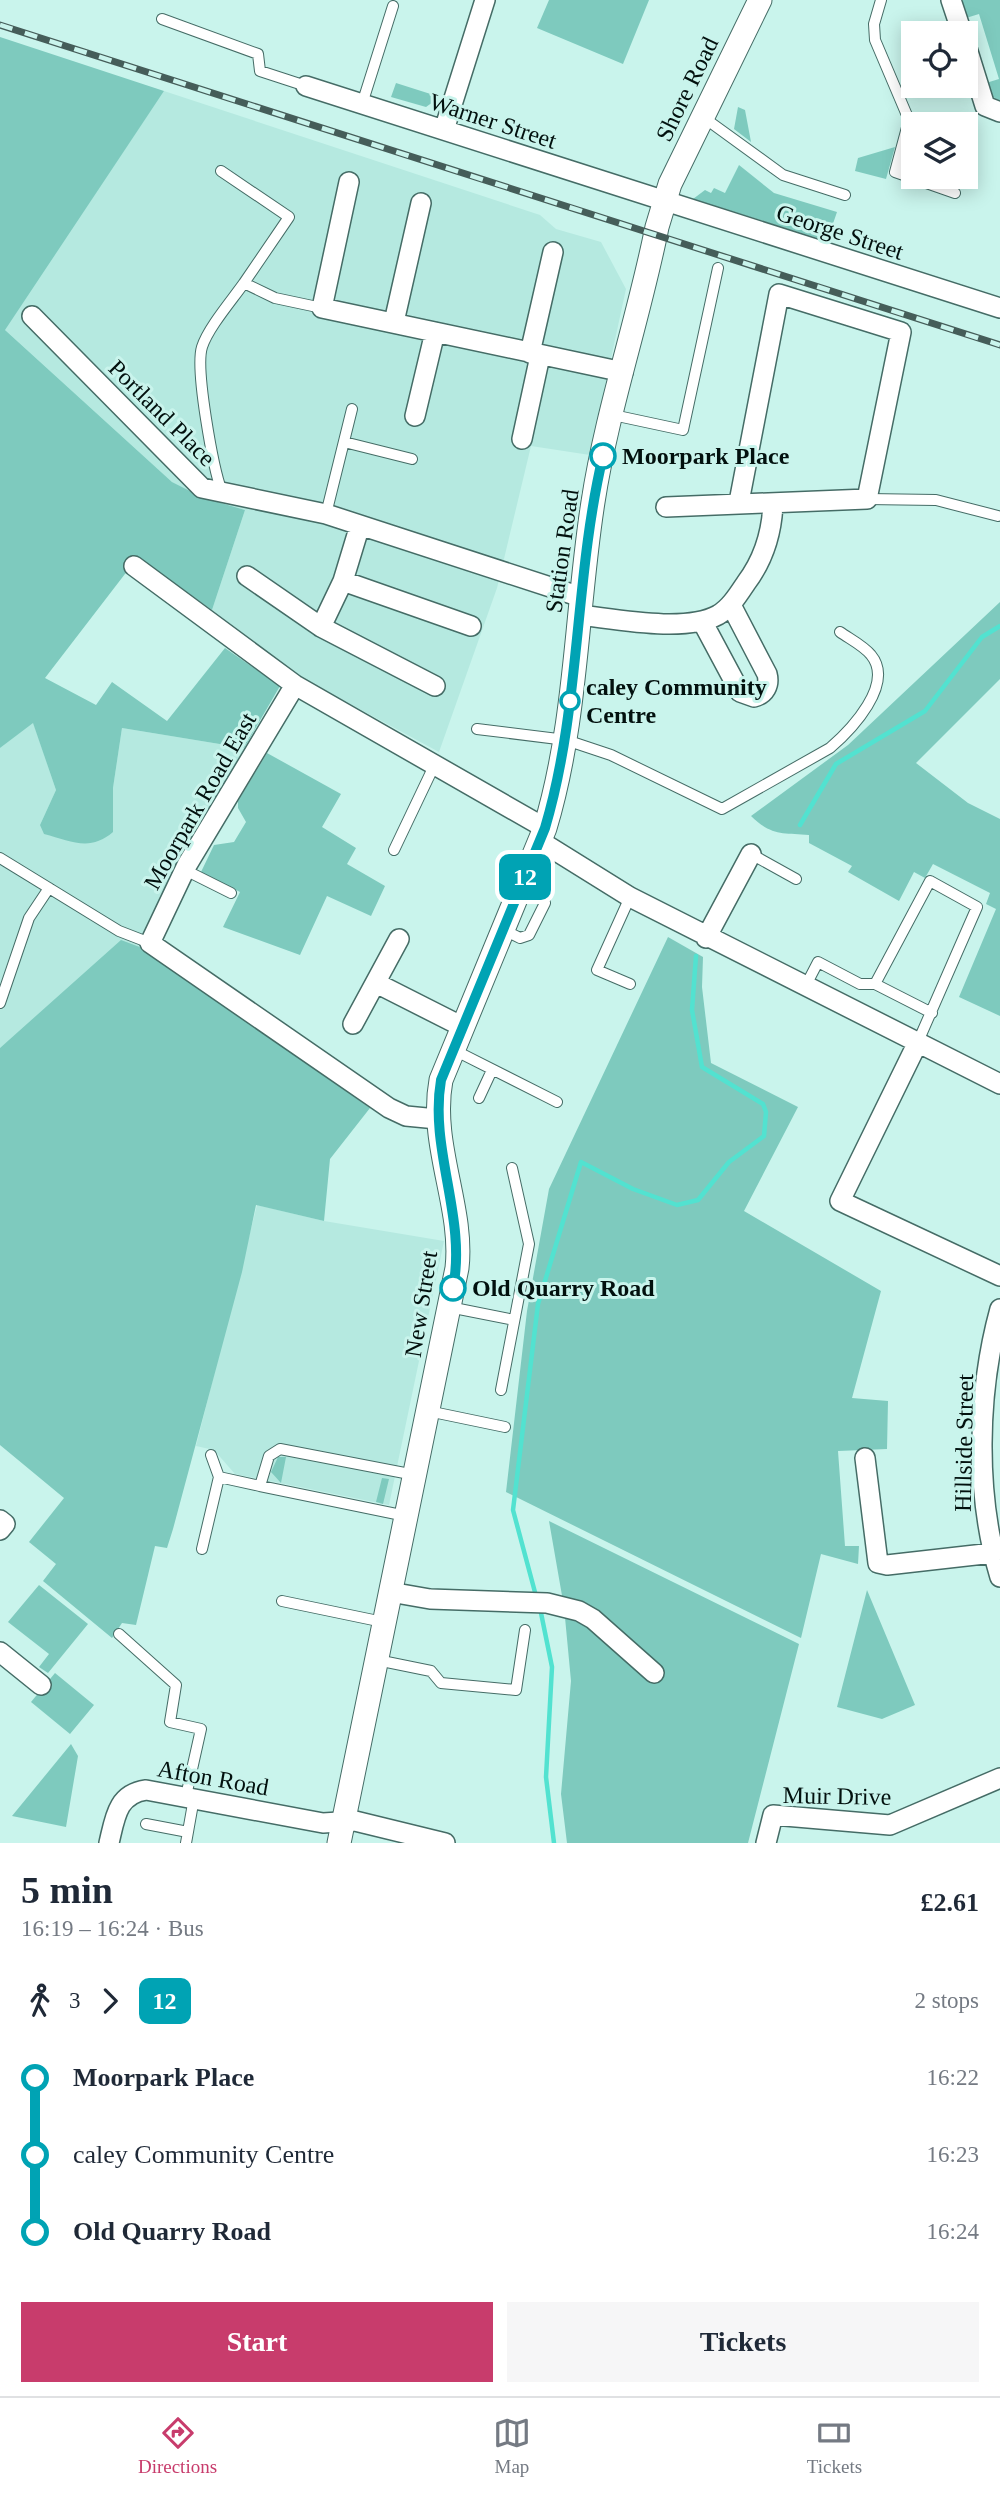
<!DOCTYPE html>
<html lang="en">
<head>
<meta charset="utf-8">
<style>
	body { margin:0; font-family:Georgia,serif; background:#f6f6f7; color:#1f2937; height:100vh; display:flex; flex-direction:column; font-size:26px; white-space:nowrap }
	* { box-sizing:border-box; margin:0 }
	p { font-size:23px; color:#747a83 }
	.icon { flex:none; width:38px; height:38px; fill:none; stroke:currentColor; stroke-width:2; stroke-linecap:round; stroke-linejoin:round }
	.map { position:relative; height:1843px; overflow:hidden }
	.sheet { display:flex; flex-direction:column; background:#fff; flex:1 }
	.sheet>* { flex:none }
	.badge { padding:0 14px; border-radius:10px; font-size:24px; line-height:46px }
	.controls { position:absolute; left:901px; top:21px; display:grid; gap:14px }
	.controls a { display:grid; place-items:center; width:77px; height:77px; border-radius:0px; background:#fff; box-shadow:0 4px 18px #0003; font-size:35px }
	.map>.badge { position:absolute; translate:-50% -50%; box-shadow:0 0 0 4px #fff }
	.legs { display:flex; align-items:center; gap:10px; height:77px; padding:0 21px; font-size:23px }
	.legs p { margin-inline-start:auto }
	.headline { display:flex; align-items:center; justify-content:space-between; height:119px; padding:0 21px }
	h1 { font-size:38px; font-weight:700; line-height:52px }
	.cta { display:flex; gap:14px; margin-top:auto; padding:14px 21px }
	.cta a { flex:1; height:80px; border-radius:0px; background:#c83c6c; color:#fff; font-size:28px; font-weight:700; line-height:80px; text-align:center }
	.cta a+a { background:#f6f6f7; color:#1f2937 }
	ul { padding:0 21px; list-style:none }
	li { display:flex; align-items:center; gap:24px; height:77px; font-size:26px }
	li i { display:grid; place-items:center; width:10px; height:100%; margin:0 9px; background:currentColor }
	li i::after { content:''; width:18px; height:18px; margin:-9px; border:5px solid; border-radius:50%; background:#fff }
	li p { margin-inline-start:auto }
	li:first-child i { background:linear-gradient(#0000 50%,currentColor 0) }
	li:last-child i { background:linear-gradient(currentColor 50%,#0000 0) }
	.tab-bar { display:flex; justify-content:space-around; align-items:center; height:98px; border-top:2px solid #e0e1e3; background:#fff; font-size:19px; color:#747a83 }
	.tab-bar a { display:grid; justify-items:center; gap:4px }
	.tab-bar .current { color:#c83c6c }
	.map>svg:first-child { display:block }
</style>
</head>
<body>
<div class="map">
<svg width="1000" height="1843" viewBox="0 0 1000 1843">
	<rect width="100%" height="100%" fill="#c9f4ec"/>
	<path fill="#b5e9e0" d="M164,91l376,124 16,14 45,13 25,47 -36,166 -59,-9 -34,142 -58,164 -137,-74 -90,-68 33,-100 -41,-12 -32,-16 -168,-153z
		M33,722l23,68 -16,35 73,7v-44l9,-60 122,20 -56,99 -46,100 -117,80 -25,21v-300z
		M257,1205l67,16 120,20 -55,264 -154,-31 -21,-24 -18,-4z"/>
	<path fill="#7ecabe" d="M549,0h100l-26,64 -86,-36z
		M963,0h37v102l-11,-8 -3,-11 13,-4 -20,-65 -13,4 -5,-14z
		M0,37l164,54 -159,239 167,152 32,16 41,12 -33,100 -74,-53 -93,121 51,27 16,-23 55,39 58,-73 55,38 -36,62 -122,-20 -9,60v44c-23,20 -42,9 -69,2l-4,-9 16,-35 -23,-67 -33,25z
		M396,83l44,14 -14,10 -35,-10z
		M738,107l7,3 6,32 -17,-13z
		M895,147l-9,32 -31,-8 3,-13z
		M739,165l35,28 63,19 -10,29 -134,-42 12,-9 6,3 3,-5 11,5z
		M1000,602v77l-84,84 52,40 32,16v197l-41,-19 37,-88 -10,-5 4,-11 -57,-29 -8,14 -11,-6 -15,29 -51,-29 4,-6 -43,-23v-8c-26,-2 -38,1 -58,-19l97,-71z
		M267,753l74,41 -19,33 34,21 -9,16 38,22 -14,30 -44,-20 -27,59 -77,-28 17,-35 -39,-20 13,-27 20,-3 12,-20 -8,-14v-7z
		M668,937l35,20 -1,30 9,76 87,44 -54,104 137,80 -29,107 36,3 -1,48 -49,2 7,95h14l-1,18 -37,-10 -20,84 -295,-146 21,-181 22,-122z
		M121,940l24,9 225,159 -40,51 -6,62 -68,-16 -14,67 -69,257 -6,19 -12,-2 -19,79 -14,-2 -10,15 -69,-57 13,-17 -27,-22 35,-44 -64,-53v-397z
		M278,1457h8l-5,26 -10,-11z
		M382,1478l7,1 -6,25 -7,-2z
		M549,1521l250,123 -51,199h-181l-6,-49 10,-113 -7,-74z
		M39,1585l49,39 -40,49 -9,-6 10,-13 -41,-32z
		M867,1590l48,115 -33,14 -45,-12z
		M55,1673l39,32 -24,29 -39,-32z
		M71,1744l7,12 -12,71 -54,-11z"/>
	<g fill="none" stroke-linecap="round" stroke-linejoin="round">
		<path stroke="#52e2d0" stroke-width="4.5" d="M800,825l36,-61 89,-53 57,-74 18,-11
			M536,1596l-23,-86 25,-206 43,-142 52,27 44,16 21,-5 31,-38 35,-26 2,-24 -3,-8 -61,-37 -10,-57 4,-54
			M540,1608l12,59 -6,110 8,66"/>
		<g stroke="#456c66" stroke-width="12">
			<path id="service" d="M881,0l-7,24 1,16 34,80 -14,52 60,21
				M162,19l96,35 2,17 46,15
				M362,104l31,-98
				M703,117l80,58 62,20
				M221,171l68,46 -45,66 31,15 47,10
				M613,415l70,15 35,-162
				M344,442l68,17
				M222,492c-9,-24 -27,-123 -20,-145 6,-19 30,-47 42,-64
				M867,499l69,1 62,16
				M326,514l26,-105
				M477,729l89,11 45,15 111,54 108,-61c21,-18 65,-64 41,-93 -7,-9 -21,-16 -31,-23
				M394,850l40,-84
				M751,854l45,25
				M0,858l119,73 31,12
				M185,870l46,23
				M630,897l-33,73 33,14
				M504,930l16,8 9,-3 16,-32 -5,-12 -17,-8
				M875,984l55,-103 47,26 -60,137
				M805,987l13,-25 42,22h15l57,29
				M0,1003l29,-85 20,-30
				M454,1050l103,52
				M479,1098l13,-28
				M449,1307l65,13
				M501,1390l28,-146 -17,-76
				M428,1411l77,16
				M219,1477l41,9
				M406,1516l-146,-30 9,-30 11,-7 135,26
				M202,1549l17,-72 -8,-22
				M282,1601l101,21
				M119,1634l57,51 -6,37 31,7 -15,67
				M377,1660l54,11 10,12 75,7 9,-60
				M146,1824l42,8
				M186,1843l8,-45"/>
		</g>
		<g stroke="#456c66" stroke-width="22">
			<path id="minor" d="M951,0l11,33
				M966,45l19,61 15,6
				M306,86l694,222
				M444,130l41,-130
				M349,182l-27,126 301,64
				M32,316l170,172 124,26 255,83
				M394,322l27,-119
				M530,353l23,-101
				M415,416l20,-84
				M522,439l18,-83
				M666,507l201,-8 34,-167 -122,-38 -40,208
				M134,566l161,119 250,143
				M247,576l74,51 114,59
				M343,581l128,45
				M579,615c37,4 106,18 139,0 12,-7 20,-20 28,-32 18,-24 26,-50 27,-80
				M702,621l38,71 14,5c11,-3 16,-12 13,-23l-36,-69
				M321,627l22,-46 17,-56
				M295,685l-108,180 -37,78 239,165 17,8 31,3
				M540,841l90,56 370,187
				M706,938l45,-84
				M376,983l85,43
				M353,1024l46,-85
				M917,1044l-77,157 160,75
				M1000,1309c-23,84 -25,185 0,268
				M865,1458l13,105 9,2 106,-12
				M0,1520l5,4 -5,6
				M390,1592l40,7 117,4 32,8 14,8 61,54
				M0,1652l41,33
				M109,1843c6,-25 8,-49 37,-53l177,33 32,-2 90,22
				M766,1843l7,-28 117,10 110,-47"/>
		</g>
		<g stroke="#456c66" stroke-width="25">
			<path id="tertiary" d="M339,1843l118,-575c7,-61 -28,-123 -16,-188l104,-252c32,-106 31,-218 48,-326 14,-92 46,-184 64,-275l13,-43 90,-184"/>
		</g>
		<use href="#service" stroke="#fff" stroke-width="10"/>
		<use href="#minor" stroke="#fff" stroke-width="19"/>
		<use href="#tertiary" stroke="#fff" stroke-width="23"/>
		<g stroke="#455d59" stroke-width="7">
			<path id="rail" d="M0,25l1000,320"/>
		</g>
		<use href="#rail" stroke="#c9f4ec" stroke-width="4.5" stroke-dasharray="13" stroke-linecap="butt"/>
	</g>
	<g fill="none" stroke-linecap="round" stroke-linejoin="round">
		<g stroke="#fff" stroke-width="16">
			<path id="line-1" d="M453,1288c14,-70 -24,-138 -12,-208l104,-252c36,-121 29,-250 58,-372"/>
		</g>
		<use href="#line-1" stroke="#00a3b4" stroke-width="10"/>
	</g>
	<g fill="#fff" stroke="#00a3b4" stroke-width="3.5">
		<circle cx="603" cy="456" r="12"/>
		<circle cx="570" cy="701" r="9"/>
		<circle cx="453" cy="1288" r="12"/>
	</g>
	<g text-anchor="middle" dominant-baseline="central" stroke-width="6" stroke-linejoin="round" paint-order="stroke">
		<g font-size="24" fill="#02100e" stroke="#c9f4ec">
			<text transform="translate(687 89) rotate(-64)">Shore Road</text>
			<text transform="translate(493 121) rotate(18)">Warner Street</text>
			<text transform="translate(840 232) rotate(18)">George Street</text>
			<text transform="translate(162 413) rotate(45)">Portland Place</text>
			<text transform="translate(562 551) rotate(-82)">Station Road</text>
			<text transform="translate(200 801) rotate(-60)">Moorpark Road East</text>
			<text transform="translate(421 1304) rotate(-81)">New Street</text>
			<text transform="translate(964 1443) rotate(-89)">Hillside Street</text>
			<text transform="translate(213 1778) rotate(10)">Afton Road</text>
			<text transform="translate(837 1796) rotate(1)">Muir Drive</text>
		</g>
		<g font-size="24" font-weight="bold" fill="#02100e" stroke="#c9f4ec" text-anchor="start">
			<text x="622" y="456">Moorpark Place</text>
			<text x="586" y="687">caley Community<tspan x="586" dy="28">Centre</tspan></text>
			<text x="472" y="1288">Old Quarry Road</text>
		</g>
	</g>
</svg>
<div class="controls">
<a><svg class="icon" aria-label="locate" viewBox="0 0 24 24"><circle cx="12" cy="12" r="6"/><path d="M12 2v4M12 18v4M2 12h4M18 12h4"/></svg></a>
<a><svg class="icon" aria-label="layers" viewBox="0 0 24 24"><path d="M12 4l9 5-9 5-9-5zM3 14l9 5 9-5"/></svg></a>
</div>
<b class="badge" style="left:525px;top:877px;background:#00a3b4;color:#fff">12</b>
</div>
<section class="sheet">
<div class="headline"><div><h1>5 min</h1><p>16:19 – 16:24 · Bus</p></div><b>£2.61</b></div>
<div class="legs"><svg class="icon" aria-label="walk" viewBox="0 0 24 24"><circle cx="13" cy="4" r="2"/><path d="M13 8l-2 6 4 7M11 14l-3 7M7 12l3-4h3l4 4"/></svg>3<svg class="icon" aria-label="forward" viewBox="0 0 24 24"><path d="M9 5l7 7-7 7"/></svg><b class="badge" style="background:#00a3b4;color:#fff">12</b><p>2 stops</p></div>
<ul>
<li><i style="color:#00a3b4"></i><b>Moorpark Place</b><p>16:22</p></li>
<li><i style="color:#00a3b4"></i><span>caley Community Centre</span><p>16:23</p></li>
<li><i style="color:#00a3b4"></i><b>Old Quarry Road</b><p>16:24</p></li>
</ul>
<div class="cta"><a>Start</a><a>Tickets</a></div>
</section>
<nav class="tab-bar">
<a class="current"><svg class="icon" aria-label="directions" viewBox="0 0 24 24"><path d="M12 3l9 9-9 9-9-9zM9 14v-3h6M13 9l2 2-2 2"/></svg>Directions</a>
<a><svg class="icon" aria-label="map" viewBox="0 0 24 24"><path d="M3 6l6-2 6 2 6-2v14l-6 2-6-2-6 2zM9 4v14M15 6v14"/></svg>Map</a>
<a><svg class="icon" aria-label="tickets" viewBox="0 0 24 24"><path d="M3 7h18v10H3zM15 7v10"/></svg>Tickets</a>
</nav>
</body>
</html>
